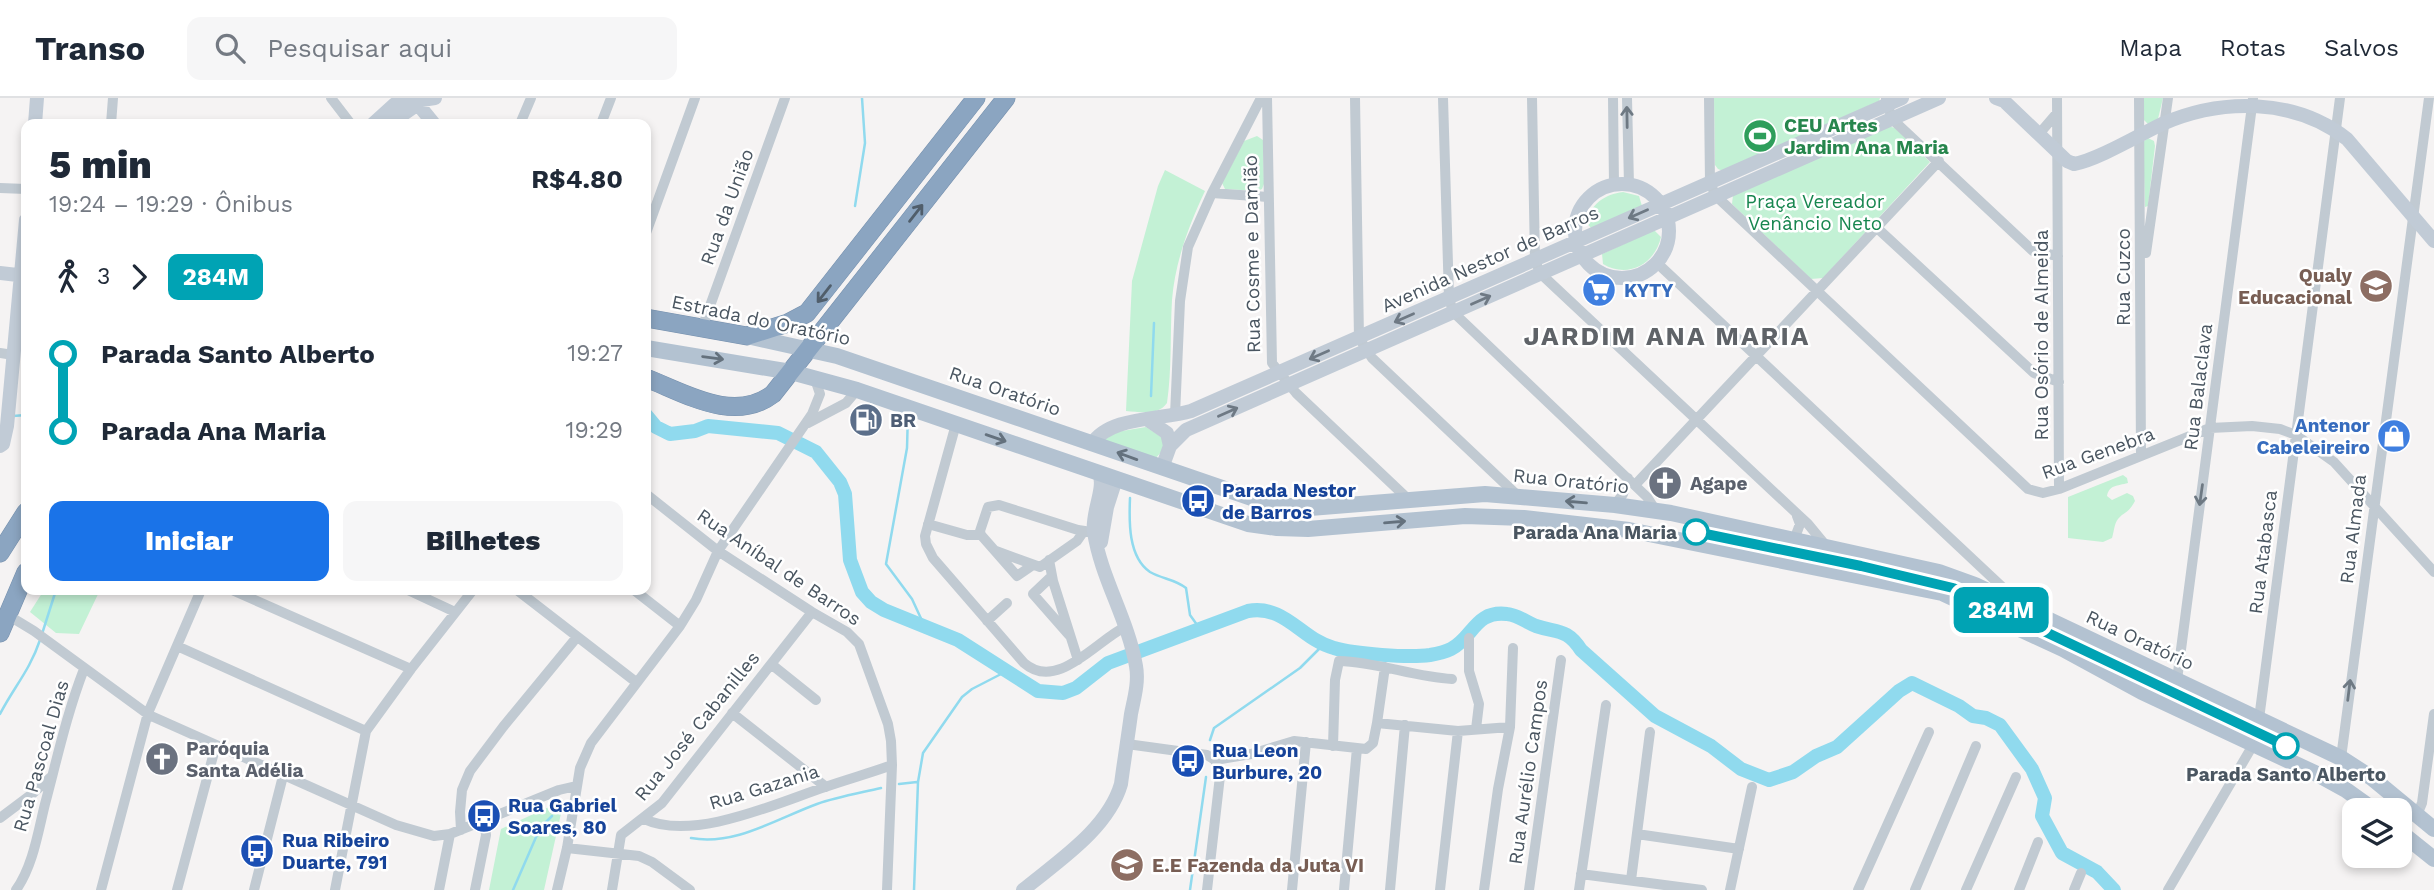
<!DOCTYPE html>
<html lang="pt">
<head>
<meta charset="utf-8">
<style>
	body { margin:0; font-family:"Work Sans",sans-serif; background:#f6f6f7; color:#1f2937; height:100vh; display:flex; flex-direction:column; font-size:26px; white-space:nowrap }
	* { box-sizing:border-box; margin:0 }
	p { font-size:23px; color:#747a83 }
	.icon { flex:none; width:38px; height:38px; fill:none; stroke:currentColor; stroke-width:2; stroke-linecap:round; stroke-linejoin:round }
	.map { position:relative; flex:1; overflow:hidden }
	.details { position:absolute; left:21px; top:21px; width:630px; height:476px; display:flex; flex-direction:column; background:#fff; border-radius:14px; box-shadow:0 4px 10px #0003 }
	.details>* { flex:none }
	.badge { padding:0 14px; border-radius:10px; font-size:24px; line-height:46px }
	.buttons { position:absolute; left:2342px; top:700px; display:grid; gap:14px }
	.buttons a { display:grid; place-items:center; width:70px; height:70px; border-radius:14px; background:#fff; box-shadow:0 4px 10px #0003; font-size:35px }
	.map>.badge { position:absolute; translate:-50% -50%; box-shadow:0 0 0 4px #fff }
	.legs { display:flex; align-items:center; gap:10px; height:77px; padding:0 28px; font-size:23px }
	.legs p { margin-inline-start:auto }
	.headline { display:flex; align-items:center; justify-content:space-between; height:119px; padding:0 28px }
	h1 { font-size:38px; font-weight:800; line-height:52px }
	.button { display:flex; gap:14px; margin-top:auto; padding:14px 28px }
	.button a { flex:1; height:80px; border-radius:14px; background:#1a73e8; color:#fff; font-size:28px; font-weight:800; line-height:80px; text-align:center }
	.button a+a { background:#f6f6f7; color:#1f2937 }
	ul { padding:0 28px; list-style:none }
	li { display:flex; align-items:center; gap:24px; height:77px; font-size:26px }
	li i { display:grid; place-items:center; width:10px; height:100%; margin:0 9px; background:currentColor }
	li i::after { content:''; width:18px; height:18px; margin:-9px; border:5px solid; border-radius:50%; background:#fff }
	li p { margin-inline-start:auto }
	li:first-child i { background:linear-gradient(#0000 50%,currentColor 0) }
	li:last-child i { background:linear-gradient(currentColor 50%,#0000 0) }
	header { display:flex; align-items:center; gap:42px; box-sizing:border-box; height:98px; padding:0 35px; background:#fff; border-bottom:2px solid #e0e1e3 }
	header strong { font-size:33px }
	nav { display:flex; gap:38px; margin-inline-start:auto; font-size:24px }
	.search { width:490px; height:63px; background:#f6f6f7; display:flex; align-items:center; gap:18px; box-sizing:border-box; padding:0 24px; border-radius:14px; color:#747a83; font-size:26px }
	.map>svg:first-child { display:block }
</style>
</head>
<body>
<header>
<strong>Transo</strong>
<div class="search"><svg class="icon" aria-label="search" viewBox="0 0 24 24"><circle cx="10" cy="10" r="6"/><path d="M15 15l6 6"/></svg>Pesquisar aqui</div>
<nav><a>Mapa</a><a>Rotas</a><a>Salvos</a></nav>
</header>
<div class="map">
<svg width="2434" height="792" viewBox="0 0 2434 792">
	<rect width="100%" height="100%" fill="#f5f3f3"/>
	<path fill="#c3f1d5" d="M1714,0h166l-1,3 -156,70 -5,-2 -3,-4z
		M2142,0h21l-5,21 -9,6 -6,-6z
		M1888,28l7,2 35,34 -107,116 -12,1 -79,-75 1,-9z
		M1257,38l6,4 1,44 -2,5 -5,2 -32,-2 -3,-6 22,-42z
		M2148,40l6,3 1,5 -7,60 -3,1 -2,-65z
		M1165,72l40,21c-16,34 -30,71 -33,109 -2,34 0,69 -5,103 -9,13 -27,9 -41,8l6,-130 26,-95z
		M1623,94l16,4 3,10 -51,22 -5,-6c5,-18 19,-28 37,-30z
		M1654,132l7,7c-6,27 -33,42 -58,27l-1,-10z
		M1146,329l17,11v12l-8,9 -51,-19 12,-8z
		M2123,377l4,3 1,5c-11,3 -19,2 -21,13l5,4 15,-7 6,3 2,5c-8,14 -9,9 -17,18 -4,5 -4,13 -6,19l-9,4 -35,-4v-41z
		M44,492h56l-21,44 -23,-1 -26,-21z
		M564,702l-20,90h-55l12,-61z"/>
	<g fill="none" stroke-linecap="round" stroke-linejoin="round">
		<path stroke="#90daee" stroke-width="2.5" d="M855,108l10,-63 -3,-45
			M1151,298l3,-73
			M908,314l-1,36 -21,116 26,35 12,26
			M13,318l13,-1
			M1130,400c-1,23 -2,59 20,74 12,7 25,7 36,16l4,27 10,14
			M42,536l14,-44
			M0,616c14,-27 30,-44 40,-74
			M1210,642l4,-12 86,-60 24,-24
			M899,686l18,-2
			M691,740c44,8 85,-19 126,-34 20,-7 43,-11 64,-16
			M513,792l27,-62 12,-12
			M914,792l4,-108 5,-29 39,-56 10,-8 33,-17
			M1190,792l16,-113"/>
		<path stroke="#90daee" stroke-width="14" d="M646,317l10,12 14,7 25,-3 13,-5 70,7 38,19 24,30 5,12 5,66 12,32 9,10 13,8 74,30 80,51 25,2 13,-5 32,-25 140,-52c37,-7 54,29 86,37 20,6 75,10 96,7 6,-1 15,-3 21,-6 22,-11 24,-39 56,-35 11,1 19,8 29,12 21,7 31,2 45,24l74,66 56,30 30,23 28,11 24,-8 23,-16 21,-9 62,-56 13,-8 47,23 14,10 13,2 14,7 32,44 13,29 -3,18 20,37 35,19 17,18"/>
		<g stroke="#7690ad" stroke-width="19">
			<path id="highway" d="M646,220l101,18 41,-13 19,-10 169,-215
				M646,280c39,15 88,46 127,16l233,-296
				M0,455l26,-41
				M0,535l26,-61"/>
		</g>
		<path stroke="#c1cad2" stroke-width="10" d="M331,0l20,26
			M1267,0l5,265 24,30 112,106
			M1355,0l4,240 13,20 146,138
			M1443,0l6,200 4,14 194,185 9,14
			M1532,0l3,163 6,13 267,250 19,23
			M1613,0l1,87
			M1627,0l2,87
			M1709,0l1,85 6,13 312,293 15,4 16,-4 151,-61 42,-2 28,3 16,6 38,27 100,110
			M2057,0l2,391
			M2139,0l2,358
			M1886,1l6,20 141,132 25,5
			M111,26l2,-26
			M520,26l11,-26
			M601,26l10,-26
			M2039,36l18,-21
			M0,90l26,1
			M1212,95l56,4
			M1876,129l158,146 25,9
			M646,135l49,-135
			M2146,155l22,-155
			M1657,165l359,337
			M702,230l83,-230
			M0,255l13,2
			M1175,317l5,-114 8,-54 24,-54 49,-95
			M808,325l38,-20 11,-13
			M956,326l-31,112 1,8 7,14 91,105c33,29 72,-22 101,-36
			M1635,387l304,-324
			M646,396l72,57 94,61 35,20 12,12 29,80 3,17 1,24 -5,125
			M1615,407l8,-11 5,-16
			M928,426l39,11h14
			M1794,442l6,-16 -3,-8
			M996,453l44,16 37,-26 7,-10
			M1049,462l4,21 25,79
			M1033,467l-16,11 -36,-41 -1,-4 8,-24 11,-2 79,25 20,3
			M1052,478l-19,18 36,41
			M232,492l179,79
			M408,492l47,22
			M517,492l119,92
			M634,492l46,36
			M6,516l28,17 115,84 247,110 38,11 16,-2 109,-44 17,-4
			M987,523l20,-18
			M1469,540v33l10,33 -3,25
			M177,548l189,85
			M771,566l45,36
			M2177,582l76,-582
			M732,615l94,74
			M2259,621l81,-621
			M1377,625l8,-56
			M1127,646l80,11 8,5 5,16 -13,114
			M1333,648l2,-66 4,-19c39,1 75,16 113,18
			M2341,660l88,-660
			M1215,662l36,-6 43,-13 72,8 7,-6 4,-20 81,8 52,-4
			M2417,717l5,-12 12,-89
			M0,720l32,-24 19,-17
			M644,721c49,23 133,-16 181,-32 23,-8 45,-14 67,-22
			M461,732l-1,-18 2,-22 8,-19 33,-44 74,-90
			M1637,736l102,15
			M567,750l72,8 13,6 38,28
			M1581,776l121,16
			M1631,782l19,-148
			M16,792c17,-24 22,-58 29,-86 12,-45 22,-91 39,-135
			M101,792l47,-177 53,-123
			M177,792l39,-145
			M254,792l29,-114
			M335,792l31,-159 45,-62 62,-79
			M439,792l11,-56
			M475,792l11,-55 -2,-15
			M557,792l10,-42 13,-80 11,-25 89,-117 16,-26 22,-49 94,-137 8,-20 -5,-15
			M612,792l9,-55 41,-32 150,-191
			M1292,792l14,-148
			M1344,792l13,-142
			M1390,792l15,-165
			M1440,792l18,-159
			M1484,792l14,-101 12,-62 3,-79
			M1529,792l32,-230
			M1579,792l27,-185
			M1730,792l22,-103
			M1858,792l71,-158
			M1915,792l61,-144
			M1966,792l50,-113
			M2019,792l19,-48
			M2074,792l7,-17
			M2168,792l85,-145"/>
		<path stroke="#c1cbd6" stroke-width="14" d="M413,0l21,26
			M1996,0l8,3 63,60 7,3c23,-4 65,-29 88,-40 60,-26 133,-26 185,15l87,102
			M35,26l2,-26
			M373,26l22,-20 40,-6
			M389,26l29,-20
			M1575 133a47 47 0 1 1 94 0a47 47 0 1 1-94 0Z
			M0,175l26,3
			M1148,322l19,13 3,13
			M1092,346c17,-28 70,-24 99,-33l711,-313
			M0,348l3,-2 4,-18 19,-206
			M1162,370l8,-22 16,-16 753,-332
			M1101,444l6,-35 9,-28
			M1023,792c35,-29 85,-61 98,-106 3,-23 7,-47 10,-70 3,-15 8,-32 5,-48 -8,-47 -35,-88 -42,-134 -3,-19 12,-44 5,-59"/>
		<path stroke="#b3c2d1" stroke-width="16" d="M747,238l90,20 432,148 41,4 175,-14 130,11 56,8 268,59 36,13 366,173 31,20 62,51
			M646,250l145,24 66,18 391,134 29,4 31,1 157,-13 59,2 105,12 313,63 121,56 79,43 175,82 29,16 28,20
			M2399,733l35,28"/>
		<use href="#highway" stroke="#8ba5c1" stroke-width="18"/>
	</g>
	<defs><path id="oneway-shaft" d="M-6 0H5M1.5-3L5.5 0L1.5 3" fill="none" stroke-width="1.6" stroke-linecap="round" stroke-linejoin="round" transform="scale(1.75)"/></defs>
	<g stroke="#6e7983">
		<use href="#oneway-shaft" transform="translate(1627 19) rotate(-91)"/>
		<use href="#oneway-shaft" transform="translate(2201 397) rotate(98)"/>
		<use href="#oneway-shaft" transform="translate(2349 592) rotate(-83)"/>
	</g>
	<g stroke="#505e6b">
		<use href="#oneway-shaft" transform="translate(916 115) rotate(-52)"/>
		<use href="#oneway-shaft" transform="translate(824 196) rotate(128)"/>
	</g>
	<g stroke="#6e7984">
		<use href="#oneway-shaft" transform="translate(1638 116) rotate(156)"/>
		<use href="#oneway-shaft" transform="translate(1481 202) rotate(-24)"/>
		<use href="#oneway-shaft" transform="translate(1404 220) rotate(156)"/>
		<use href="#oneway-shaft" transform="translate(1319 257) rotate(156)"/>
		<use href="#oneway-shaft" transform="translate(1228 314) rotate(-24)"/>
	</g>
	<g stroke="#64717d">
		<use href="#oneway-shaft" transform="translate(713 260) rotate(8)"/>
		<use href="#oneway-shaft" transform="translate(996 340) rotate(19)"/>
		<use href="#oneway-shaft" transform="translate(1127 358) rotate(-160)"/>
		<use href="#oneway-shaft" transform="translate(1576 404) rotate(-175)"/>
		<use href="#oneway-shaft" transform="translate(1395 424) rotate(-5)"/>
	</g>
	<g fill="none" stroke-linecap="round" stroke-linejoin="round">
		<g stroke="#fff" stroke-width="16">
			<path id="line-1" d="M1696,434l165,34 92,22 333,158"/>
		</g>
		<use href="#line-1" stroke="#00a3b4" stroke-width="10"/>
	</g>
	<defs>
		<g id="stadium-disc" transform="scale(1.75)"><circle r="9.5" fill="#2e9e5b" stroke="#fff"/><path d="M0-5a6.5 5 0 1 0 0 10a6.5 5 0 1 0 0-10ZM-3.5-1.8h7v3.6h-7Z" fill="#fff"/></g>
		<g id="school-disc" transform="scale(1.75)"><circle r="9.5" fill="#8d6e63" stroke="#fff"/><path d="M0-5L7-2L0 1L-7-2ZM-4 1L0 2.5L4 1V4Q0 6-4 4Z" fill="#fff"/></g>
		<g id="supermarket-disc" transform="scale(1.75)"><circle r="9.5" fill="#3f7fe0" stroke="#fff"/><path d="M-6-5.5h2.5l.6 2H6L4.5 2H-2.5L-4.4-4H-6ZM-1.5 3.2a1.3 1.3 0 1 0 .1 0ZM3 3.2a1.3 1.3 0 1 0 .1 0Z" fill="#fff"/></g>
		<g id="fuel-disc" transform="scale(1.75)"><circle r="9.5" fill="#5c6f8a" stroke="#fff"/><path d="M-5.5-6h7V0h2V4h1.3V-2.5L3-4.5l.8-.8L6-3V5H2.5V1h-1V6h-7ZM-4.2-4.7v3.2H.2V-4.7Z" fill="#fff"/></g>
		<g id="shop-disc" transform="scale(1.75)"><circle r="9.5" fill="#3f7fe0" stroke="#fff"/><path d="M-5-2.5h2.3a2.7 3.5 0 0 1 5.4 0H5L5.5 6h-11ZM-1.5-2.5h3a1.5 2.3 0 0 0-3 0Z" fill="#fff"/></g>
		<g id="church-disc" transform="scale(1.75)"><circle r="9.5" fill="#6b7280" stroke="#fff"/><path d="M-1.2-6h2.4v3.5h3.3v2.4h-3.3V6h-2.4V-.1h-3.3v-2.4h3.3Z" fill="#fff"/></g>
		<g id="bus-disc" transform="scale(1.75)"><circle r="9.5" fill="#1a4fb4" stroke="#fff"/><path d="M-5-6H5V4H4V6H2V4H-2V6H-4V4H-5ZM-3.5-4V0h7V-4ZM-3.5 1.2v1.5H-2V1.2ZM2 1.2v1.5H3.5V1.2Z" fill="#fff"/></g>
	</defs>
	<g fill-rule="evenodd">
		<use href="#stadium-disc" x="1760" y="38"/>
		<use href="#school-disc" x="2376" y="188"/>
		<use href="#supermarket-disc" x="1599" y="192"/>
		<use href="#fuel-disc" x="866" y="322"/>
		<use href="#shop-disc" x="2394" y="338"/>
		<use href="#church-disc" x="1665" y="385"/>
		<use href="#bus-disc" x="1198" y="403"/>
		<use href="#church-disc" x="162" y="661"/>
		<use href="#bus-disc" x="1188" y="663"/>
		<use href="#bus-disc" x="484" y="718"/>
		<use href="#bus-disc" x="257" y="753"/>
		<use href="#school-disc" x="1127" y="767"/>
	</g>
	<g fill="#fff" stroke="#00a3b4" stroke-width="3.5">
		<circle cx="1696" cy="434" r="12"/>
		<circle cx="2286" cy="648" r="12"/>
	</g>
	<g text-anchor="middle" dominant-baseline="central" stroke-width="5" stroke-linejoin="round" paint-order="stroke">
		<g font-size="19" font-weight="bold" fill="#27864d" stroke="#fff" text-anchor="start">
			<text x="1784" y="27">CEU Artes<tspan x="1784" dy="22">Jardim Ana Maria</tspan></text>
		</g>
		<g font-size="19" fill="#17864f" stroke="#fff">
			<text x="1815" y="103">Praça Vereador<tspan x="1815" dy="22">Venâncio Neto</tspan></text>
		</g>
		<g font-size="19" fill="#4a5661" stroke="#fff">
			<text transform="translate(727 109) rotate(-70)">Rua da União</text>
			<text transform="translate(1252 156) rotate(-91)">Rua Cosme e Damião</text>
			<text transform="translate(1490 161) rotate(-24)">Avenida Nestor de Barros</text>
			<text transform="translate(2123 179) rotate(-90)">Rua Cuzco</text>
			<text transform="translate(761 222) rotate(12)">Estrada do Oratório</text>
			<text transform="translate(2041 237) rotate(-90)">Rua Osório de Almeida</text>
			<text transform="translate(2198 289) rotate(-83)">Rua Balaclava</text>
			<text transform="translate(1005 293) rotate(19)">Rua Oratório</text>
			<text transform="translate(2098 355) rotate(-20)">Rua Genebra</text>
			<text transform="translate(1571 383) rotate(6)">Rua Oratório</text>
			<text transform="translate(2353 431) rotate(-83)">Rua Almada</text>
			<text transform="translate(2263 454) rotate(-83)">Rua Atabasca</text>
			<text transform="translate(779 469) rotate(34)">Rua Aníbal de Barros</text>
			<text transform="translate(2140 542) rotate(25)">Rua Oratório</text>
			<text transform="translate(697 628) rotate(-51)">Rua José Cabanilles</text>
			<text transform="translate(41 658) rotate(-74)">Rua Pascoal Dias</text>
			<text transform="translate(1528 674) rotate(-82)">Rua Aurélio Campos</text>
			<text transform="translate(764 689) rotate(-17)">Rua Gazania</text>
		</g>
		<g font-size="19" font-weight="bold" fill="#785e54" stroke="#fff" text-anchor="end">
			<text x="2352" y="177">Qualy<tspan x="2352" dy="22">Educacional</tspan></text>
			<text x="1152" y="767" text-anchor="start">E.E Fazenda da Juta VI</text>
		</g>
		<g font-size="19" font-weight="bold" fill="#366cbe" stroke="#fff" text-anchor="start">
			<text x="1624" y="192">KYTY</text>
			<text x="2370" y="327" text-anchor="end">Antenor<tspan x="2370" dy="22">Cabeleireiro</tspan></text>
		</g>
		<g font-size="19" font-weight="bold" fill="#4e5e75" stroke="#fff" text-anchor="start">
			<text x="890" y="322">BR</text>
		</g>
		<g font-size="19" font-weight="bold" fill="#5b616d" stroke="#fff" text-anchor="start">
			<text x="1690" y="385">Agape</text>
			<text x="186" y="650">Paróquia<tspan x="186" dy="22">Santa Adélia</tspan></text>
		</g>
		<g font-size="19" font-weight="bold" fill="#164399" stroke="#fff" text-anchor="start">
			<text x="1222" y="392">Parada Nestor<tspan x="1222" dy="22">de Barros</tspan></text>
			<text x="1212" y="652">Rua Leon<tspan x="1212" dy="22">Burbure, 20</tspan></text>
			<text x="508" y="707">Rua Gabriel<tspan x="508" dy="22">Soares, 80</tspan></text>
			<text x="282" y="742">Rua Ribeiro<tspan x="282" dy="22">Duarte, 791</tspan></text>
		</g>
		<g font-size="19" font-weight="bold" fill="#4a5661" stroke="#fff" text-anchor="end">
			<text x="1677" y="434">Parada Ana Maria</text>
			<text x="2286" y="676" text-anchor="middle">Parada Santo Alberto</text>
		</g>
		<g font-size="26" font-weight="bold" letter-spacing="2" fill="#5f6368" stroke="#fff">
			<text x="1667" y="238">JARDIM ANA MARIA</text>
		</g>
	</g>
</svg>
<div class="buttons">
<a><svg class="icon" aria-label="layers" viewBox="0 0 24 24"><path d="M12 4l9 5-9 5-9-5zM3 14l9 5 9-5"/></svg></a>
</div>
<b class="badge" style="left:2001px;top:512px;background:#00a3b4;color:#fff">284M</b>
<section class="details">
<div class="headline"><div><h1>5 min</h1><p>19:24 – 19:29 · Ônibus</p></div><b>R$4.80</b></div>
<div class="legs"><svg class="icon" aria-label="walk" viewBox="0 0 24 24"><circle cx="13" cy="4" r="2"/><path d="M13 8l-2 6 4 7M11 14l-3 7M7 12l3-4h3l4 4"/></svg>3<svg class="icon" aria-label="forward" viewBox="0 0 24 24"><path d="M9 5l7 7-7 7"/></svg><b class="badge" style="background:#00a3b4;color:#fff">284M</b></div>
<ul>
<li><i style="color:#00a3b4"></i><b>Parada Santo Alberto</b><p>19:27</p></li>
<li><i style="color:#00a3b4"></i><b>Parada Ana Maria</b><p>19:29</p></li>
</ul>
<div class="button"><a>Iniciar</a><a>Bilhetes</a></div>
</section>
</div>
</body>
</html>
